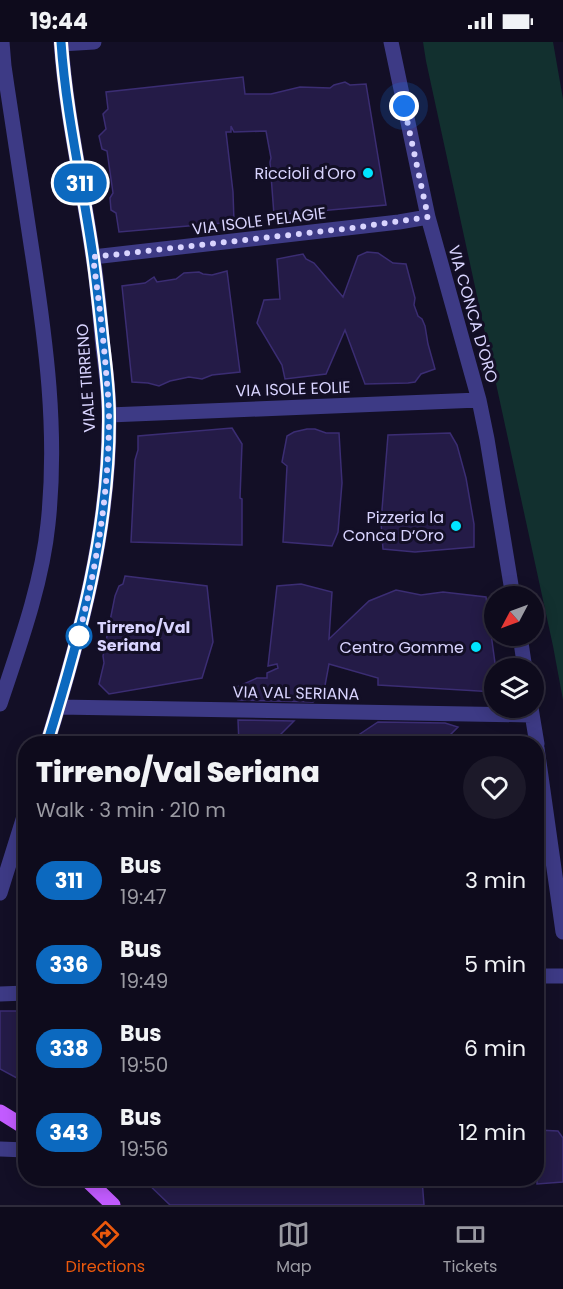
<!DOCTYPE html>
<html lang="en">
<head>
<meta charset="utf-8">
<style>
	body { margin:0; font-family:Poppins,sans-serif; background:#1c1929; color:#f1f3f6; height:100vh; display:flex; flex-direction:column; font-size:22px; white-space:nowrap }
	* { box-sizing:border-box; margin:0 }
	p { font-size:20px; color:#9b9ba3 }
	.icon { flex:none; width:33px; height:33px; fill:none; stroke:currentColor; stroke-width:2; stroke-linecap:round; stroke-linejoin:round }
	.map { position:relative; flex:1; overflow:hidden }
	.drawer { position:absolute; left:18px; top:694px; width:526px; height:450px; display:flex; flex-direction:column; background:#0e0b1c; border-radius:24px; box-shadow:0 3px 15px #0003,0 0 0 2px #2e2b3b }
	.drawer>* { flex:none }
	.badge { padding:0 12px; border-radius:20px; font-size:21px; line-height:39px }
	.needle { width:39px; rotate:229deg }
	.buttons { position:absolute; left:484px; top:544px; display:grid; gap:12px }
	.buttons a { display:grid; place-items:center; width:60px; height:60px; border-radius:50%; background:#0e0b1c; box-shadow:0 3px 15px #0003,0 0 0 2px #2e2b3b; font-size:30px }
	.you { position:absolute; width:30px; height:30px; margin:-15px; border:4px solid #fff; border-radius:50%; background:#1a73e8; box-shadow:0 0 0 9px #1a73e833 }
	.map>.badge { position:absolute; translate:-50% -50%; box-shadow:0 0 0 3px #fff }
	.round { display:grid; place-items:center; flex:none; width:63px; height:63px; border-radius:32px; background:#1c1929 }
	.headline { display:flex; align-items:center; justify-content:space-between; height:102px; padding:0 18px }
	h1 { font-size:28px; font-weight:800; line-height:45px }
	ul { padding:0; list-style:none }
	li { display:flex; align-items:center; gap:18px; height:84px; padding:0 18px }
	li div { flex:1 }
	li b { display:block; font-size:22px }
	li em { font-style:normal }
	li .badge { min-width:66px; font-weight:700; text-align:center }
	.status { display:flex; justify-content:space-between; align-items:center; height:42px; padding:0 30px; background:#0e0b1c; direction:ltr }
	.status svg { height:16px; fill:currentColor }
	.menu { display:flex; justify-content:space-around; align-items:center; height:84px; border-top:2px solid #2e2b3b; background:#0e0b1c; font-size:16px; color:#9b9ba3 }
	.menu a { display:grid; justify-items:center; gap:3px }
	.menu .active { color:#ea580c }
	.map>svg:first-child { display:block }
</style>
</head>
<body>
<div class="status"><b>19:44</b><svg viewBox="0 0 49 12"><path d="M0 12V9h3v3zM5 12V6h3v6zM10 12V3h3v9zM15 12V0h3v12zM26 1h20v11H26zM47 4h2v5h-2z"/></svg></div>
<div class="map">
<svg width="563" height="1163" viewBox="0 0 563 1163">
	<rect width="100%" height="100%" fill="#130f26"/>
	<path fill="#12302f" d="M423,0h130l10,57v601l-10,-54 -127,-585z"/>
	<path fill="#241b47" stroke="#3b2d73" stroke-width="1.5" d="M243,35l2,17h26l29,-7 30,1 4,-3 11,-3 5,3 16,-1 20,121 -112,10 -4,-53 1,-4 -5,-27 -32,1 -3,-6v6h-5l7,60 1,30 -115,10 -3,-19 -5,-3 -1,-12 3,-5 -6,-42 -5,-2 -3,-13 7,-7 -3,-15 5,-5 -2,-17z
		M367,210l11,1 15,10 13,1 9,34 -1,7 4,11 4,3 3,7 3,18 7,25 -14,5 -6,8 -7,1 -43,1 -20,-54 -19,44 -41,5 -3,-14 -25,-42 7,-23 16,-1 -3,-40 26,-5 3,5 8,4 29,34 15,-41z
		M227,229l13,101 -28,3 -10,4 -13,-2 -19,4 -11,5 -11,-3 -16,-1 -10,-96 23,-3 9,-6 3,5 19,-3 8,-6 15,-1 4,2 9,1z
		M232,386l10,16 -2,54 2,1v46l-111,-3 4,-82 3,-10v-14z
		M307,387h8l11,4h13l3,50 -4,49 -6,14 -49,-4 4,-76 -5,-4 5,-26 7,-4z
		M450,391l7,12 9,33 8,46v23l-59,5 -32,-3 -2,-27 7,-87z
		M125,534l82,10 6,56 -11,36 -93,16 -10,-10 5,-21 -1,-7 12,-60 4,-10 4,-2z
		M301,542l31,8 -3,47 40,-38 27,-11 25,5 22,-3 43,5 9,66v29l-117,-7v-7l-49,-14 -5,27 -11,11 -75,-2 -1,-13 20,-9h10v-5l11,-5 -1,-4 -9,2 9,-80z
		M238,678l56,1 -23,23h-32z
		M378,680l67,1 13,4 -17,17h-96z
		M0,969h26v72l-26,-14z
		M537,1088l21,1 5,7v44l-26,2z
		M143,1137h279l2,26h-254z"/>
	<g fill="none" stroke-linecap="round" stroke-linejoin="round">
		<path stroke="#3d3a85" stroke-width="15" d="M391,0l37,175 51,183 8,39 26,158
			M61,2l33,-2
			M93,215l306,-35 29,-5
			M109,373l370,-15
			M520,594l5,33
			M0,662c19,-57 42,-120 48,-180 10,-92 -2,-182 -16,-273 -9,-61 -19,-123 -28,-185l-2,-24
			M58,665l474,8
			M531,666l6,36
			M47,702c33,-107 63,-216 62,-329 0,-22 -3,-45 -6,-67 -3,-30 -5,-61 -10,-91 -10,-71 -27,-142 -32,-215
			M537,706l26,184
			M0,851l26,-83
			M537,934h26
			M0,952l26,-1
			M0,1107l26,1"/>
		<path stroke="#c25bff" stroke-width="15" d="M0,1070l26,16
			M86,1137l27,26"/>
	</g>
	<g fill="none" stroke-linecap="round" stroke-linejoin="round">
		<g stroke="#fff" stroke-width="14">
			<path id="line" d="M47,702c33,-107 63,-216 62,-329 0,-24 -3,-48 -6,-72 -3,-28 -6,-57 -10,-86 -10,-71 -27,-142 -32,-215"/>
		</g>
		<use href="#line" stroke="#0c69bf" stroke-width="9"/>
		<path stroke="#d9d4ff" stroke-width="6" stroke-dasharray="0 10.8" d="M79,594l-1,2c19,-72 31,-147 31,-221 0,-16 -2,-31 -3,-46 -3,-38 -8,-76 -13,-114l259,-29 76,-11 -24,-111"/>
	</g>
	<g fill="#00e5ff" stroke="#130f26" stroke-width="2">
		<circle cx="368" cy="131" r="6"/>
		<circle cx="456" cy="484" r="6"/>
		<circle cx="476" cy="605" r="6"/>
	</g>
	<circle fill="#fff" stroke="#0c69bf" stroke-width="3" cx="79" cy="594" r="12"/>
	<g text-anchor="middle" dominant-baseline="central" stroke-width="6" stroke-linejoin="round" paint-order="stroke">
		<g font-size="16" fill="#d9d4ff" stroke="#130f26" text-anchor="end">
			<text x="356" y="131">Riccioli d'Oro</text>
			<text x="444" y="475">Pizzeria la<tspan x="444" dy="18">Conca D‘Oro</tspan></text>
			<text x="464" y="605">Centro Gomme</text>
		</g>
		<g font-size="16" fill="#d9d4ff" stroke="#130f26">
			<text transform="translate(259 179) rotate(-7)">VIA ISOLE PELAGIE</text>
			<text transform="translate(473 272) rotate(74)">VIA CONCA D'ORO</text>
			<text transform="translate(86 336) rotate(-94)">VIALE TIRRENO</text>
			<text transform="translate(293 347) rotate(-2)">VIA ISOLE EOLIE</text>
			<text transform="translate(296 651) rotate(1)">VIA VAL SERIANA</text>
		</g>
		<g font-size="16" font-weight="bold" fill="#d9d4ff" stroke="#130f26" text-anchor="start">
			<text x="97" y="585">Tirreno/Val<tspan x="97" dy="18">Seriana</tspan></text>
		</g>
	</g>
</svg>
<div class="buttons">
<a><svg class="needle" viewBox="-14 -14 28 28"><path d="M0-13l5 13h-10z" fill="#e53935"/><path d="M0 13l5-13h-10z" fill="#9b9ba3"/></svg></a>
<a><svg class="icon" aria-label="layers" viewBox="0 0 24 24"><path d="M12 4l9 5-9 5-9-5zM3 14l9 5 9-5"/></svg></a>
</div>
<div class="you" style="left:404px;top:64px"></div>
<b class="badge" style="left:80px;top:141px;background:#0c69bf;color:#fff">311</b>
<section class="drawer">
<div class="headline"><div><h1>Tirreno/Val Seriana</h1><p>Walk · 3 min · 210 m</p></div><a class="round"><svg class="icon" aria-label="heart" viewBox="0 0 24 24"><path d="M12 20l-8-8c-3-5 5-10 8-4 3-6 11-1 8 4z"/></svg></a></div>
<ul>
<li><span class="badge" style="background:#0c69bf;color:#fff">311</span><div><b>Bus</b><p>19:47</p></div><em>3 min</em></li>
<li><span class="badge" style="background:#0c69bf;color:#fff">336</span><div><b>Bus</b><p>19:49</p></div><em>5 min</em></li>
<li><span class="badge" style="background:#0c69bf;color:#fff">338</span><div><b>Bus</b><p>19:50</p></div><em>6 min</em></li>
<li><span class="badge" style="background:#0c69bf;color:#fff">343</span><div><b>Bus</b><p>19:56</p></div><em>12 min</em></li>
</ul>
</section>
</div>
<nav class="menu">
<a class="active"><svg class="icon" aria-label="directions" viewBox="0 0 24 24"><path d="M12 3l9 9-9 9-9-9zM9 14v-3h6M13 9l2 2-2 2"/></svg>Directions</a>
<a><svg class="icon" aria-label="map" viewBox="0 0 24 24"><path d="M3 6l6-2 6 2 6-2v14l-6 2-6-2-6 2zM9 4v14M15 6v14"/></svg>Map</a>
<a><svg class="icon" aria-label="tickets" viewBox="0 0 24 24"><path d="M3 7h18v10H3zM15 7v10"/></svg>Tickets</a>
</nav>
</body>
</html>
